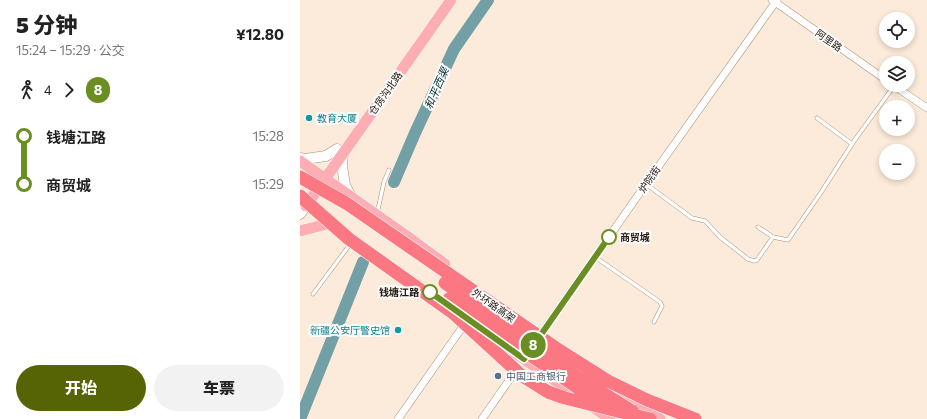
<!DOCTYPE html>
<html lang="zh">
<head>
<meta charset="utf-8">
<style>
	body { margin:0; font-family:Commissioner,"Noto Sans SC",sans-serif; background:#f2f2f2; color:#222; height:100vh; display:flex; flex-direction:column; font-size:15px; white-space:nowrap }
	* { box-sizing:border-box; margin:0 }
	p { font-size:13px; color:#767676 }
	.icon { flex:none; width:22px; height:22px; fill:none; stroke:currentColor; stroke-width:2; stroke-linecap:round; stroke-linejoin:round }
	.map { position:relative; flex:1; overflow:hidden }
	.drawer { display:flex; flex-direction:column; background:#fff; width:300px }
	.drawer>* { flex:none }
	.badge { padding:0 8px; border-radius:13px; font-size:14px; line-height:26px }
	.tools { position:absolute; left:579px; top:12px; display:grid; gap:8px }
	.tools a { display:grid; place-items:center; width:36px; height:36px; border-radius:50%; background:#fff; box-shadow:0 2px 6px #0003; font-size:20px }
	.map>.badge { position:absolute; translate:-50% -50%; box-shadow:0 0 0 2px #fff }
	.legs { display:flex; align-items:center; gap:6px; height:44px; padding:0 16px; font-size:13px }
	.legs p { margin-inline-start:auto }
	.headline { display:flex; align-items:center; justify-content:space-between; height:68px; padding:0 16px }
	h1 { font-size:22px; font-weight:800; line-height:30px }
	.button { display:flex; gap:8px; margin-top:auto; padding:8px 16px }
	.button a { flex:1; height:46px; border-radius:24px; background:#576405; color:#fff; font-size:16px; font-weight:800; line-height:46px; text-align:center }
	.button a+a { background:#f2f2f2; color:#222 }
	ul { padding:0 16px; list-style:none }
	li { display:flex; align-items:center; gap:14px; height:48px; font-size:15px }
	li i { display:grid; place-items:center; width:6px; height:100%; margin:0 5px; background:currentColor }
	li i::after { content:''; width:10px; height:10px; margin:-5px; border:3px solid; border-radius:50%; background:#fff }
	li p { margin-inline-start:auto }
	li:first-child i { background:linear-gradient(#0000 50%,currentColor 0) }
	li:last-child i { background:linear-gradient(currentColor 50%,#0000 0) }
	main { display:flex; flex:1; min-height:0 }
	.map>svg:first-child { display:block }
</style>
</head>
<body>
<main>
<section class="drawer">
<div class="headline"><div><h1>5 分钟</h1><p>15:24 – 15:29 · 公交</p></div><b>¥12.80</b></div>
<div class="legs"><svg class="icon" aria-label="walk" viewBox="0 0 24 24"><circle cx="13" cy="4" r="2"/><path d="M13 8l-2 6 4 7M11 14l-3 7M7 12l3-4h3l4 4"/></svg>4<svg class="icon" aria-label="forward" viewBox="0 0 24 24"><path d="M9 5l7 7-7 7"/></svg><b class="badge" style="background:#6b8e23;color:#fff">8</b></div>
<ul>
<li><i style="color:#6b8e23"></i><b>钱塘江路</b><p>15:28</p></li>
<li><i style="color:#6b8e23"></i><b>商贸城</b><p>15:29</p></li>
</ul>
<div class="button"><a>开始</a><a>车票</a></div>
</section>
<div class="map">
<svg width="627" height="419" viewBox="0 0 627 419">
	<rect width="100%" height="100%" fill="#fcebda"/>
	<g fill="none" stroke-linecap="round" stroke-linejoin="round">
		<path stroke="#73a0a6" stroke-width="12" d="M94,182l21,-49 39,-84 34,-49
			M0,419l63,-157"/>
		<g stroke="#a99075" stroke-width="4.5">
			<path id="lane" d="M517,118l35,26
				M346,184l46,34 13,3 15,16 28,22 6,2 3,-1 16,-23 -15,-10
				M77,214l7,-32 5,-12
				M473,237l15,3 32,-46 34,-53 40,-55
				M295,257l65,45 2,4 -8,16
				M13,294l38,-51"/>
		</g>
		<g stroke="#a99075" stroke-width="8">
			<path id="street" d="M472,0l114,80
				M593,85l34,23
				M238,338l108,-154 131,-184
				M98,419l68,-97
				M182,419l44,-63"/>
		</g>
		<g stroke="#a99075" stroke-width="11">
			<path id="secondary" d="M43,153l-1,13 3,19 6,12
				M0,158l5,1 21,-3 11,-7
				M0,214l6,-8"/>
		</g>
		<g stroke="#fff" stroke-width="12">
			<path id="primary" d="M0,161l108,76 37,27
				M6,206l145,-206
				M0,231l31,-8
				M185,332l39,27 86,60
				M323,393l37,26"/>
		</g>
		<use href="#lane" stroke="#fff" stroke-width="3.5"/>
		<use href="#street" stroke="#fff" stroke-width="7"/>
		<use href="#secondary" stroke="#fff" stroke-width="10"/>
		<use href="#primary" stroke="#fdaeb4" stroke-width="11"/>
		<g stroke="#fff" stroke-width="14" stroke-linecap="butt">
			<path id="highway-bridge" d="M0,177l46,26 213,147 49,31 39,19 48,19
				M0,196l49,43 104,74 68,62 27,17 17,6 85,21
				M145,283l129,92 58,36
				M149,299l152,105"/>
		</g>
		<use href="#highway-bridge" stroke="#fb7882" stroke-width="13"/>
	</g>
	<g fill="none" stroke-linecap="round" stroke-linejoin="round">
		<g stroke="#fff" stroke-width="9">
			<path id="line-1" d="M130,292l94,67 85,-122"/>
		</g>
		<use href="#line-1" stroke="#6b8e23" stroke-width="6"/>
	</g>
	<g fill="#0f9aa8" stroke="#fcfcfc" stroke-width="1.5">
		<circle cx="9" cy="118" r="4"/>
		<circle cx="98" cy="330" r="4"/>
	</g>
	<g fill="#fff" stroke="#6b8e23" stroke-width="2">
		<circle cx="309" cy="237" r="7"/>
		<circle cx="130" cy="292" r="7"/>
	</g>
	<circle fill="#5c6f8a" stroke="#fcfcfc" stroke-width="1.5" cx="198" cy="376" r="4"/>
	<g text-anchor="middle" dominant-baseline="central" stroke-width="4" stroke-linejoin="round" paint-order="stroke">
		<g font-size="10" fill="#22180e" stroke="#fcfcfc">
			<text transform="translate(529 40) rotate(35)">阿里路</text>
			<text transform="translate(85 93) rotate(-55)">仓房沟北路</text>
			<text transform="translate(349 179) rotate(-55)">炉院街</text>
			<text transform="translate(194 305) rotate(35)">外环路高架</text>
		</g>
		<g font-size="10" fill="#0d838f" stroke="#fcfcfc" text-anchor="start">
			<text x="17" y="118">教育大厦</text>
			<text x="90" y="330" text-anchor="end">新疆公安厅警史馆</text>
		</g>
		<g font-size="10" font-weight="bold" fill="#22180e" stroke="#fcfcfc" text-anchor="start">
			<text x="320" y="237">商贸城</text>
			<text x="119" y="292" text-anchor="end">钱塘江路</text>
		</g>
		<g font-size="10" fill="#4e5e75" stroke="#fcfcfc" text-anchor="start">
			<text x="206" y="376">中国工商银行</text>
		</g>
		<g font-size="11" font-style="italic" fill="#023136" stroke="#fcfcfc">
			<text transform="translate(136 88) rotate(-66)">和平西渠</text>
		</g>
	</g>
</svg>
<div class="tools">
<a><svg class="icon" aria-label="locate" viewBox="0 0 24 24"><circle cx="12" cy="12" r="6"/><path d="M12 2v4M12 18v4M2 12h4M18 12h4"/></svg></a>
<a><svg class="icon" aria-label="layers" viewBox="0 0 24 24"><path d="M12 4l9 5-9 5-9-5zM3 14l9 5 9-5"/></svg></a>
<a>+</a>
<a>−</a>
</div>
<b class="badge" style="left:233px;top:345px;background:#6b8e23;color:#fff">8</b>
</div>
</main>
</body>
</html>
